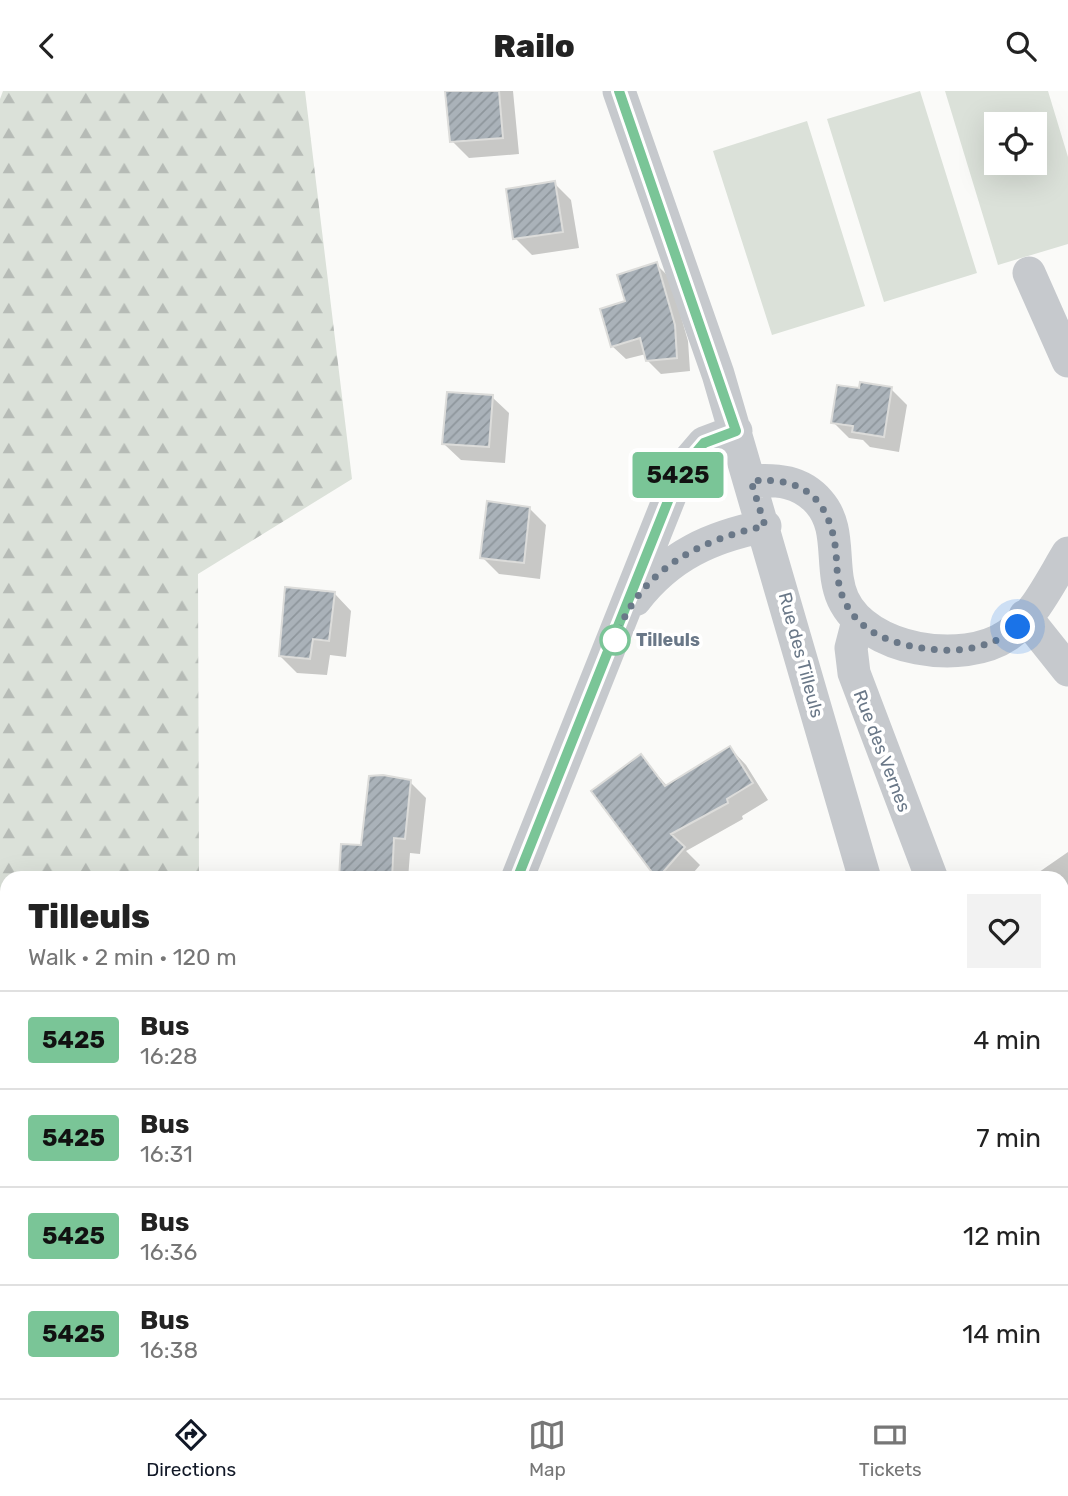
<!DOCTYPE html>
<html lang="en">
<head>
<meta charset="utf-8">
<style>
	body { margin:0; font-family:Rubik,sans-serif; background:#f2f2f2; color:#222; height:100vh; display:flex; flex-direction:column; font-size:26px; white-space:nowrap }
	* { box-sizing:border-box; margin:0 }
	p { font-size:23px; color:#767676 }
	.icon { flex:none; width:38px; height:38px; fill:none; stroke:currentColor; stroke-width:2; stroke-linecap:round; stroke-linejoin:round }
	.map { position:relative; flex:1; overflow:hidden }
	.sheet { position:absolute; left:0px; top:780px; width:1069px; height:527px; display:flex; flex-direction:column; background:#fff; border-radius:21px 21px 0 0; box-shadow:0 7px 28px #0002 }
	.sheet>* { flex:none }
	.badge { padding:0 14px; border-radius:5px; font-size:24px; line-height:46px }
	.buttons { position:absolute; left:984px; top:21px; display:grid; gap:14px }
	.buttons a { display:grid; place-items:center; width:63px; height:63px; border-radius:0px; background:#fff; box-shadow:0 7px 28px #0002; font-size:35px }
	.you { position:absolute; width:35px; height:35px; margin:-18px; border:5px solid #fff; border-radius:50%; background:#1a73e8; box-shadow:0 0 0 10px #1a73e833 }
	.map>.badge { position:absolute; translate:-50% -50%; box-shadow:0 0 0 4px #fff }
	.round { display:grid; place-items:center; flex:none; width:74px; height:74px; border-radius:0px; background:#f2f2f2 }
	.headline { display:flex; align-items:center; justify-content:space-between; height:119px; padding:0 28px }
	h1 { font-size:33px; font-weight:800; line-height:52px }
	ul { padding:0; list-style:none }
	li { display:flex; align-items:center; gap:21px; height:98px; padding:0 28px; border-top:2px solid #e0e0e0 }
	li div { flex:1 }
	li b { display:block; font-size:26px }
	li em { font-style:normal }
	li .badge { min-width:77px; font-weight:700; text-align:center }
	header { display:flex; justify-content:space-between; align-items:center; height:91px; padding:0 28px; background:#fff; font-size:32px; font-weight:800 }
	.tab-bar { display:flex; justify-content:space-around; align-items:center; height:98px; border-top:2px solid #e0e0e0; background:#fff; font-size:19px; color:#767676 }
	.tab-bar a { display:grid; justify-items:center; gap:4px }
	.tab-bar .on { color:#111827 }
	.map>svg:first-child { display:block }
</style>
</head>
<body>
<header><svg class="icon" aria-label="back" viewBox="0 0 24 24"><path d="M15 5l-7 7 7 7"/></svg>Railo<svg class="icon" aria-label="search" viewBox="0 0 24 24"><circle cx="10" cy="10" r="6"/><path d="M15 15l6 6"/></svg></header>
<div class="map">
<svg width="1068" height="1307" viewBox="0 0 1068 1307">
	<defs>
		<pattern id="forest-firs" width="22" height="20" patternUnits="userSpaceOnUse" patternTransform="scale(1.75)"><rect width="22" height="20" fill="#dbe1d9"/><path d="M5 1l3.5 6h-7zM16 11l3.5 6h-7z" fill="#b6bbb6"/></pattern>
		<pattern id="cemetery-stones" width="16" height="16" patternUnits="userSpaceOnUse" patternTransform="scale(1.75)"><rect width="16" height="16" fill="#dbe1d9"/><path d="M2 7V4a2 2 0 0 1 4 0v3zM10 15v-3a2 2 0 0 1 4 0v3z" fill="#b6bbb6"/></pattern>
		<pattern id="building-hatch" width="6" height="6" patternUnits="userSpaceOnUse" patternTransform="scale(1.75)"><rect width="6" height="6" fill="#aab2b9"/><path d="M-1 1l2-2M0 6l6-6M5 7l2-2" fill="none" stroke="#8e969c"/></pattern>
	</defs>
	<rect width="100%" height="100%" fill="#fafaf8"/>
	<path fill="url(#forest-firs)" d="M3,0h302l47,388 -154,95 1,304 -192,1v201l-7,-2v-979z"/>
	<path fill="url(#cemetery-stones)" d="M189,1300h278l1,7h-279z"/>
	<path fill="#dbe1d9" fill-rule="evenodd" d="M920,0l57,182 -93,29 -57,-183z
		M945,0h103l20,66v87l-70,21zM996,33h38v39h-38z
		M807,30l58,185 -93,29 -59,-184z"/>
	<path fill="#0003" d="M447,0h66l6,63 -50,4 -17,-17z
		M554,92l17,17 8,48 -47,7 -17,-17z
		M656,173l14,14 18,63 2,30 -29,3 -14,-14 -1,-6 -20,5 -14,-13 15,-44z
		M891,298l16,16 -8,47 -29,-5 -7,-7 -14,-2 -16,-16 27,-32z
		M492,306l17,16 -4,50 -44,-3 -17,-16z
		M529,417l17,17 -6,54 -41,-5 -17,-17z
		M335,503l16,17 -5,46 -16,-2 -3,20 -30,-2 -17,-17z
		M730,657l16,17 22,35 -26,16 1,3 -57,32 14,14 -12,14h-29l-65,-88 47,-35 27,31z
		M410,691l16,16 -6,56 -10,-1 -2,26h-67z
		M1068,761v70l-6,2v-45h-33z
		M1062,1056l6,6v79l-6,6z
		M0,1058l6,6 -6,24z
		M97,1300h70l-1,7h-70z
		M620,1300h38l7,7h-49z"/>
	<path fill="url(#building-hatch)" stroke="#dcdcda" stroke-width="2" d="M445,0h54l4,47 -53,4z
		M555,90l8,51 -50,7 -7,-50z
		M657,171l18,63 2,33 -31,3 -6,-23 -29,9 -11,-38 25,-8 -8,-26z
		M860,291l32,5 -8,50 -32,-5 1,-6 -22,-3 6,-38 22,3z
		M447,301l46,3 -4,52 -47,-3z
		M487,410l43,6 -6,56 -44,-5z
		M285,496l50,5 -6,49 -16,-2 -3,20 -31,-3z
		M730,655l23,37 -26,16 1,4 -57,31 14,13 -28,32 -66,-88 50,-37 24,32z
		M383,684l28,5 -6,59 -11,-1 -2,41h-53l2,-35 20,1 8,-69z"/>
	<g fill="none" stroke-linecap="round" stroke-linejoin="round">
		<path stroke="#c6c9cd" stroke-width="33" d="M619,0l99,283 147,505
			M1029,182l39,88
			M751,390c26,-2 50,0 68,21 24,27 10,66 24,97 24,52 120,67 165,36 26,-18 44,-56 60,-82
			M635,509c35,-45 76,-63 130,-74
			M1025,525l43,54
			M858,530l-7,27 3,25 78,206
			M517,788l163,-408 24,-28 32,-12
			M1062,988l6,6
			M521,1300v7
			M0,1307l7,-9
			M564,1307l5,-7
			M888,1307l3,-7"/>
	</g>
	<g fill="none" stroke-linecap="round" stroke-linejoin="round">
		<g stroke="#fff" stroke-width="16">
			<path id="line" d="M517,788l163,-408 24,-28 32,-12 -117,-340"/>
		</g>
		<use href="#line" stroke="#7ac597" stroke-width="10"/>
		<path stroke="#6a7888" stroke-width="7" stroke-dasharray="0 12.6" d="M615,549c23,-69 83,-100 150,-114l-14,-45c54,-5 79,19 85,71 1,16 1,33 8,48 17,37 56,46 94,50 28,2 58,-5 80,-23"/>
	</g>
	<circle fill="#fff" stroke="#7ac597" stroke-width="3.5" cx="615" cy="549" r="14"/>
	<g text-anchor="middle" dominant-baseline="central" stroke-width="7" stroke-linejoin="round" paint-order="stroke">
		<g font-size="18" font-weight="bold" fill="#6a7888" stroke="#fff" text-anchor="start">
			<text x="636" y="549">Tilleuls</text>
		</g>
		<g font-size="18" fill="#6a7888" stroke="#fff">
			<text transform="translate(801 564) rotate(75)">Rue des Tilleuls</text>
			<text transform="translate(882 660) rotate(69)">Rue des Vernes</text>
		</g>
	</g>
</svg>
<div class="buttons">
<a><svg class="icon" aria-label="locate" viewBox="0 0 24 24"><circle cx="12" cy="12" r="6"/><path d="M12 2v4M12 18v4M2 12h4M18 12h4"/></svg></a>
</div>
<div class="you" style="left:1018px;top:536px"></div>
<b class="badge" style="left:678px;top:384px;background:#7ac597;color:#111">5425</b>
<section class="sheet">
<div class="headline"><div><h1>Tilleuls</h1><p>Walk · 2 min · 120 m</p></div><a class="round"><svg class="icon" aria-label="heart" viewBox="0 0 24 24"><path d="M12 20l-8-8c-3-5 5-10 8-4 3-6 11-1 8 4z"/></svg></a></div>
<ul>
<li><span class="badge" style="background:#7ac597;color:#111">5425</span><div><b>Bus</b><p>16:28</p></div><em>4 min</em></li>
<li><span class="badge" style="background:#7ac597;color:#111">5425</span><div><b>Bus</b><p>16:31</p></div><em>7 min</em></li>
<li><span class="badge" style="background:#7ac597;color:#111">5425</span><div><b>Bus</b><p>16:36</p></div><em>12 min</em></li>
<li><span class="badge" style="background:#7ac597;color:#111">5425</span><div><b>Bus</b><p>16:38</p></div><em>14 min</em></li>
</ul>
</section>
</div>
<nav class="tab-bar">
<a class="on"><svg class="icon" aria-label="directions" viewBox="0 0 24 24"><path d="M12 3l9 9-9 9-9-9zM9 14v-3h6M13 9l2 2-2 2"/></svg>Directions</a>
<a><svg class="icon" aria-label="map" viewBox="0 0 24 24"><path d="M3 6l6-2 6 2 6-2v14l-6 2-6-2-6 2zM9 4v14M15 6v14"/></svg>Map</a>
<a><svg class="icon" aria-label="tickets" viewBox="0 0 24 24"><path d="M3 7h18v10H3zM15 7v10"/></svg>Tickets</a>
</nav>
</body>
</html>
